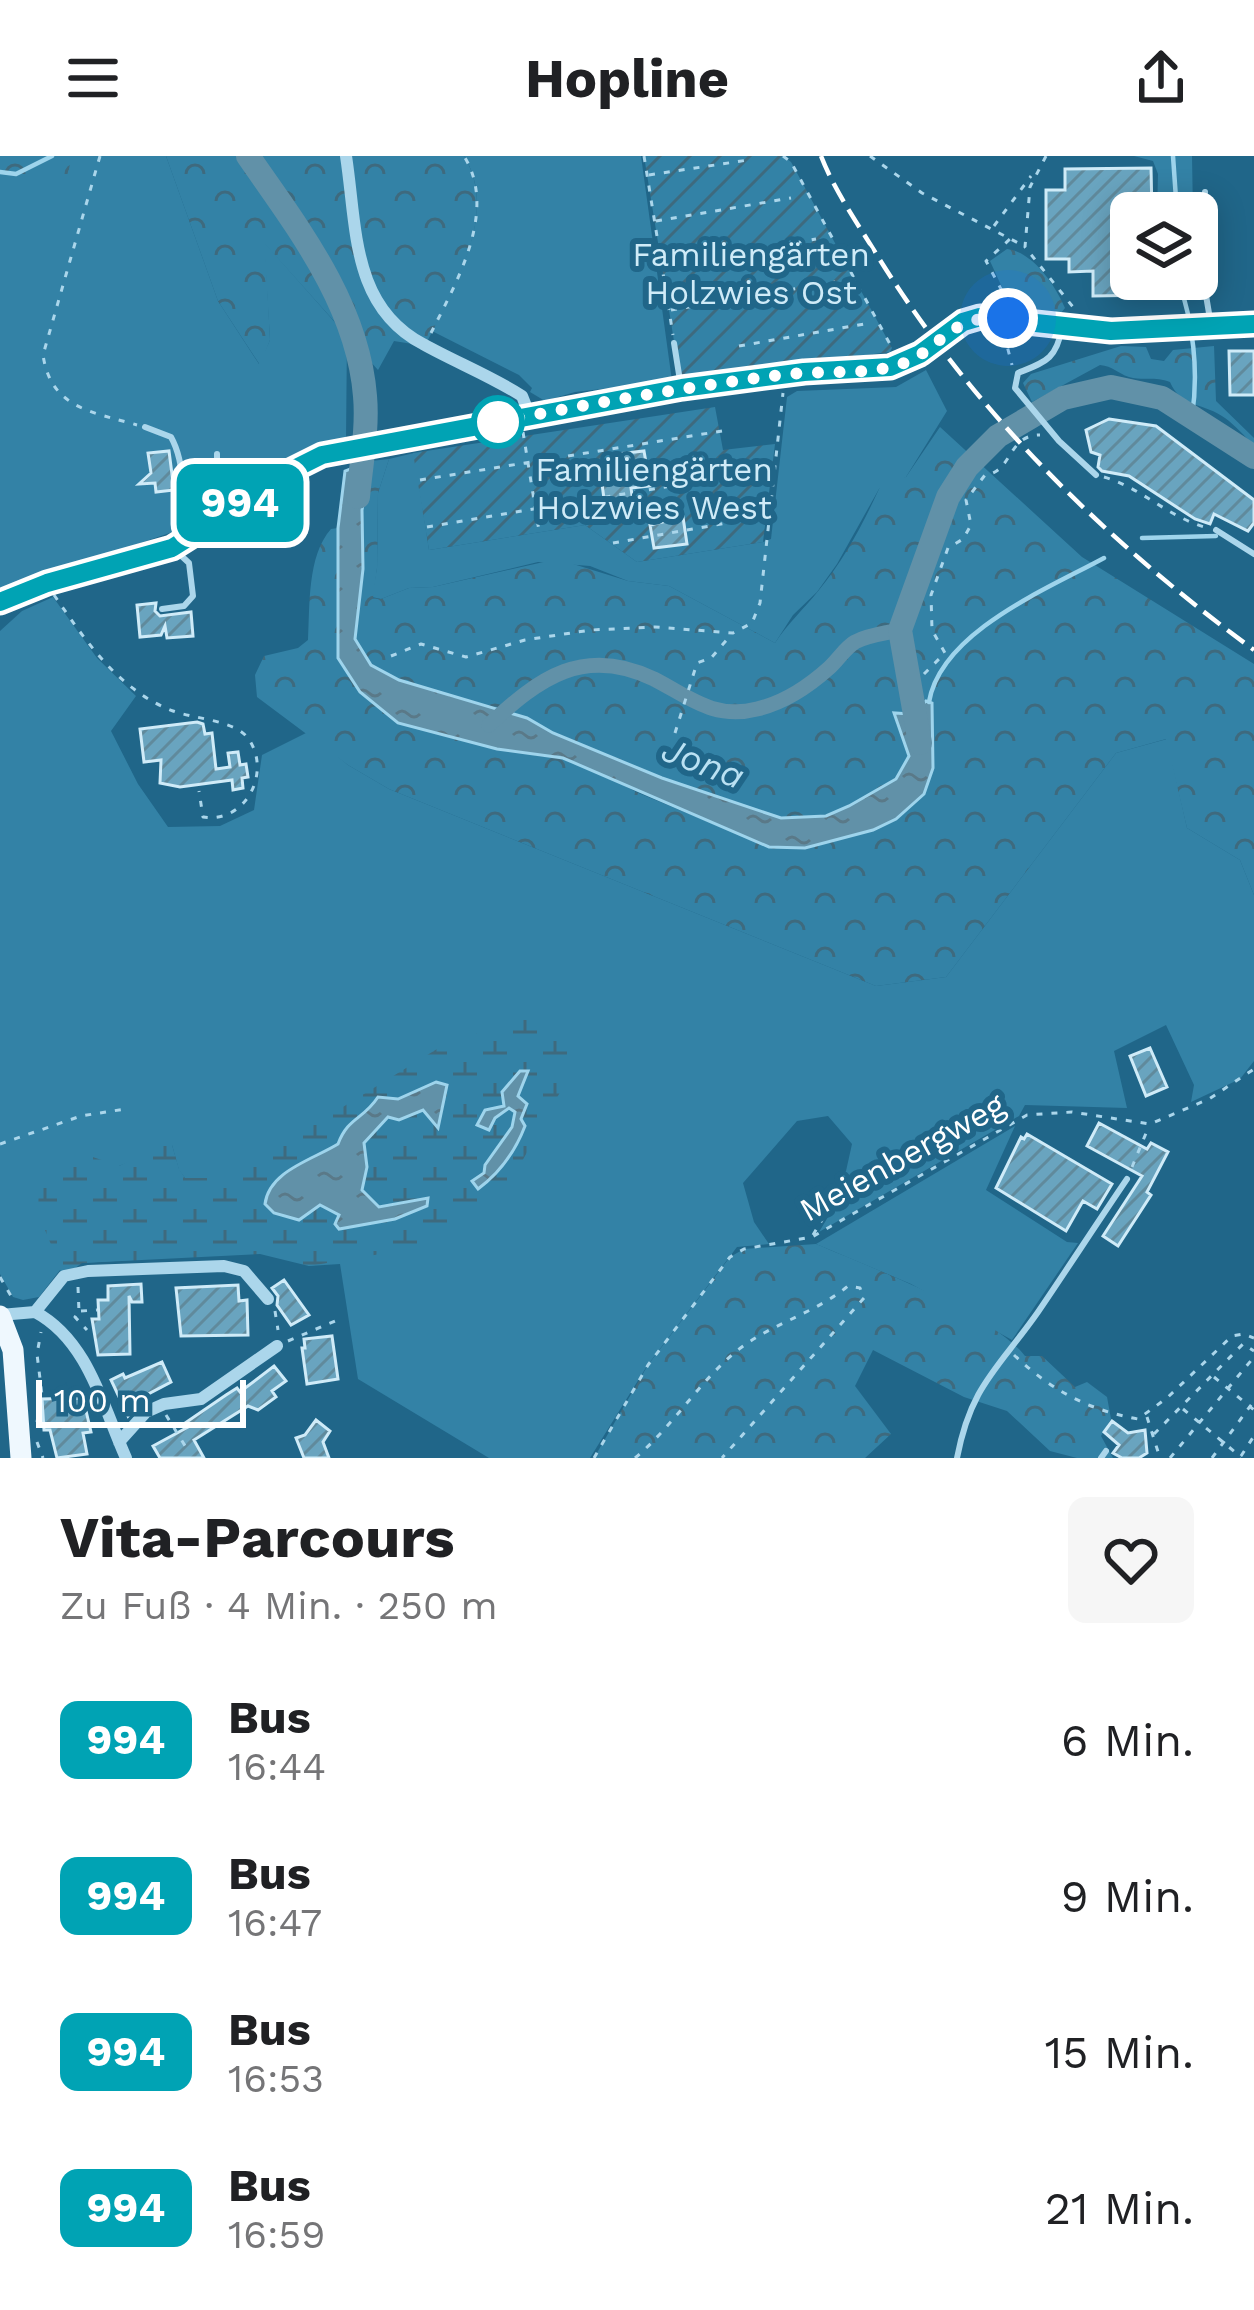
<!DOCTYPE html>
<html lang="de">
<head>
<meta charset="utf-8">
<style>
	body { margin:0; font-family:"Work Sans",sans-serif; background:#f6f6f6; color:#202124; height:100vh; display:flex; flex-direction:column; font-size:45px; white-space:nowrap }
	* { box-sizing:border-box; margin:0 }
	p { font-size:39px; color:#757577 }
	.icon { flex:none; width:66px; height:66px; fill:none; stroke:currentColor; stroke-width:2; stroke-linecap:round; stroke-linejoin:round }
	.map { position:relative; height:1302px; overflow:hidden }
	.side { display:flex; flex-direction:column; background:#fff; flex:1 }
	.side>* { flex:none }
	.badge { padding:0 24px; border-radius:18px; font-size:42px; line-height:78px }
	.buttons { position:absolute; left:1110px; top:36px; display:grid; gap:24px }
	.buttons a { display:grid; place-items:center; width:108px; height:108px; border-radius:18px; background:#fff; box-shadow:0 6px 30px #0003; font-size:60px }
	.scale { position:absolute; left:36px; bottom:30px; width:210px; box-sizing:border-box; padding-left:12px; border:6px solid #fff; border-top:0; font-size:33px; line-height:42px; white-space:nowrap; color:#fff; -webkit-text-stroke:9px #206689; paint-order:stroke }
	.you { position:absolute; width:60px; height:60px; margin:-30px; border:9px solid #fff; border-radius:50%; background:#1a73e8; box-shadow:0 0 0 18px #1a73e833 }
	.map>.badge { position:absolute; translate:-50% -50%; box-shadow:0 0 0 6px #fff }
	.round { display:grid; place-items:center; flex:none; width:126px; height:126px; border-radius:18px; background:#f6f6f6 }
	.headline { display:flex; align-items:center; justify-content:space-between; height:204px; padding:0 60px }
	h1 { font-size:57px; font-weight:700; line-height:90px }
	ul { padding:0; list-style:none }
	li { display:flex; align-items:center; gap:36px; height:156px; padding:0 60px }
	li div { flex:1 }
	li b { display:block; font-size:45px }
	li em { font-style:normal }
	li .badge { min-width:132px; font-weight:700; text-align:center }
	header { display:flex; justify-content:space-between; align-items:center; height:156px; padding:0 60px; background:#fff; font-size:54px; font-weight:700 }
	.map>svg:first-child { display:block }
</style>
</head>
<body>
<header><svg class="icon" aria-label="menu" viewBox="0 0 24 24"><path d="M4 6h16M4 12h16M4 18h16"/></svg>Hopline<svg class="icon" aria-label="share" viewBox="0 0 24 24"><path d="M12 15V3M7 8l5-5 5 5M5 13v7h14v-7"/></svg></header>
<div class="map">
<svg width="1254" height="1302" viewBox="0 0 1254 1302">
	<defs>
		<pattern id="forest-crowns" width="20" height="18" patternUnits="userSpaceOnUse" patternTransform="scale(3)"><rect width="20" height="18" fill="#3382a6"/><path d="M2 6a3 3 0 1 1 6 0M12 15a3 3 0 1 1 6 0" fill="none" stroke="#3e6a7e"/></pattern>
		<pattern id="wetland-marsh" width="20" height="14" patternUnits="userSpaceOnUse" patternTransform="scale(3)"><rect width="20" height="14" fill="#3382a6"/><path d="M1 5h8M5 5V1M11 12h8M15 12V8" fill="none" stroke="#3e6a7e"/></pattern>
		<pattern id="garden-furrows" width="10" height="10" patternUnits="userSpaceOnUse" patternTransform="scale(3)"><rect width="10" height="10" fill="#3382a6"/><path d="M-1 1l2-2M0 10L10 0M9 11l2-2" fill="none" stroke="#3e6a7e"/></pattern>
		<pattern id="water-ripples" width="26" height="14" patternUnits="userSpaceOnUse" patternTransform="scale(3)"><rect width="26" height="14" fill="#6191a8"/><path d="M2 4q2-2 4 0t4 0M15 11q2-2 4 0t4 0" fill="none" stroke="#5a7988"/></pattern>
		<pattern id="building-hatch" width="6" height="6" patternUnits="userSpaceOnUse" patternTransform="scale(3)"><rect width="6" height="6" fill="#69a4bf"/><path d="M-1 1l2-2M0 6l6-6M5 7l2-2" fill="none" stroke="#608a9c"/></pattern>
	</defs>
	<rect width="100%" height="100%" fill="#206689"/>
	<path fill="#3382a6" d="M0,0h166l52,145 41,63 11,-24 -6,-98 83,94 -1,104 -40,11 -49,26 -64,48 -193,66z
		M464,0h177l31,225 -97,11 -30,9 -15,-9 2,-4 -13,-13 -87,-44c25,-51 66,-120 32,-175z
		M1134,0h58l1,57h-36l1,-39 -5,-13z
		M926,214l21,41 -41,66 -27,12 -42,75 -20,28 -24,23 -18,28 -106,-57 -41,-5 -38,-15 -52,-4 -105,25 -24,1 -28,11 -9,-2 5,-29 1,-75 11,-34 25,-6 15,97 156,-25 52,37 126,-20 8,-3 16,-142 10,-6 99,-4z
		M53,441l44,61 39,38 -25,35 27,53 30,43 52,-1 34,-16 8,-55 46,-23 40,33 41,24 487,197 70,-9 170,-224 51,-14 20,89 53,32 14,35v166l-14,18 -49,23 3,-17 -28,-60 -52,26 13,57 -102,-3 -6,11 -200,116 27,-45 -7,-5 7,-11 6,-27 -24,-28 -31,5 -54,62 11,39 15,22 -32,3 -90,119 -57,92h-101l-131,-79 -18,-115 -31,2 -98,-88h-26l-6,-8 -7,-25 -53,21 14,94 -52,3 -17,13 -4,-6 -21,27 -16,3 -10,-3 -13,-23v-643l22,-20z
		M1015,970l-29,64 81,52 11,1 -66,97 -101,-56 -95,-40z"/>
	<path fill="url(#forest-crowns)" d="M0,0h66l4,8 -2,10 -14,9 -54,18z
		M166,0h298c36,59 -12,135 -39,190l-31,-5 -16,29 -113,-126 5,96 -10,25 -42,-64z
		M1007,93c26,3 48,36 58,59l-5,6 -49,-7 -21,-46z
		M1121,190l25,1 5,12 13,2 9,-11 41,-4 2,55 38,37v7c-10,-9 -19,-20 -29,-27 -20,-15 -44,-10 -55,-36 -15,-6 -27,-1 -41,-5 -12,-4 -16,-11 -29,-12l-68,37 -9,-19 8,-9z
		M940,271l142,130 172,107v231l-14,-35 -53,-32 -21,-89 -50,14 -170,224 -70,9 -487,-197 -41,-24 -91,-68 -2,-22 9,-19 34,-8 10,-8c2,-34 -1,-84 23,-111l7,-1v130l199,98 26,2 29,10 44,24 133,55 36,1 91,-29 26,-113 -26,17 13,33 -13,22 -47,28 -23,10 -45,2 -119,-40 -109,-45 -26,-15 -128,-38 -28,-15 -16,-26 8,-70 -1,-59 9,-49 18,-2 -11,34 -1,75 -4,30 8,1 28,-11 24,-1 124,-28 71,22 41,5 106,57c13,-20 29,-34 44,-53 25,-30 44,-66 60,-101l10,-10 17,-2z
		M816,1088c54,23 174,68 209,112h17l33,31 12,-5 20,15 4,22 -10,17 12,22h-36l-27,-7 -43,-40 -43,-14 -91,-47 -18,36 36,48 -26,24h-271l54,-93 82,-108 14,-8z"/>
	<path fill="url(#wetland-marsh)" fill-rule="evenodd" d="M528,858h29l15,24 -8,47 -60,109 -64,50 -131,22 -49,-12 -178,9 -18,13 -26,-63 1,-27 48,-31 32,11 22,-11 16,-17 15,7 7,24 6,9h26l28,-7 198,-122zM436,926l2,46 -15,-19 -24,11 -11,-3 -24,26 3,24 -5,23 17,18 48,-10 -92,26 4,-9 -20,-10 -34,-33 53,-28 7,-18z"/>
	<path fill="url(#garden-furrows)" d="M644,0h139l8,6 101,186 -2,4 -210,26z
		M715,251l8,43 52,-6 -12,98 -126,20 -52,-37 -156,25 -16,-97z"/>
	<path fill="url(#water-ripples)" stroke="#9ed4ec" stroke-width="3" d="M371,305l-9,49 1,59 -8,70 16,26 28,15 128,38 26,15 109,45 119,40 45,-2 23,-10 47,-27 13,-23 -15,-43 17,1 15,-13 6,2 1,65 -9,26 -28,25 -23,11 -68,18 -36,-1 -206,-89 -66,-9 -99,-26 -38,-31 -22,-34v-130l7,-57z
		M520,915h8l-10,25 9,8 -6,15 4,7c-10,26 -24,46 -47,63l-6,-8 12,-8 1,-8 27,-38 3,-15 -6,-4 -14,10 -6,12 -12,-5 8,-15 19,-4 -2,-14z
		M436,926l11,3 -9,43 -15,-18 -24,10 -11,-3 -24,26 3,24 -5,23 17,17 49,-9 -1,8 -32,13 -56,10 -4,-5 4,-9 -19,-10 -21,15 -25,-7 -9,-9c4,-33 47,-44 73,-60 10,-27 25,-24 40,-47l20,2z"/>
	<g fill="none" stroke-linecap="round" stroke-linejoin="round">
		<path stroke="#9ed4ec" stroke-width="4.5" d="M1173,0l4,57
			M0,16l16,2 36,-18
			M1178,123c15,43 21,92 14,137
			M1142,382l74,-2
			M929,546c12,-70 118,-113 175,-144"/>
		<path stroke="#6191a8" stroke-width="15" d="M489,569c50,-47 95,-80 165,-46 35,18 60,41 103,30 26,-6 52,-23 72,-41 9,-8 16,-20 26,-26 13,-7 32,-9 45,-12"/>
		<path stroke="#6191a8" stroke-width="24" d="M248,0c50,72 110,149 117,240 3,33 -4,68 -7,101
			M920,587l-20,-113 48,-133 19,-30 31,-31 65,-38 48,-11 51,11 92,59"/>
	</g>
	<path fill="url(#building-hatch)" stroke="#cfebf8" stroke-width="3" d="M1151,12l1,45h-21v66h21l1,16 -60,1v-25l-24,1v-13h-23v-69h19v-21z
		M1229,195h25v44h-24z
		M1109,263l47,7 98,74v23l-6,8 -34,-17 -4,10 -15,-5 -66,-43 -27,-5 -4,-4 2,-12 -9,-3 -5,-22z
		M169,295l5,39 -18,2 -1,-9 -16,1 12,-11 -3,-20z
		M644,295l6,35 -19,2 2,14 -28,4 -3,-22 19,-3 -4,-27z
		M683,361l4,27 -33,4 -4,-23z
		M156,447l-1,8 5,5 31,-4 2,24 -26,2 -2,-12 -4,9 -21,2 -3,-32z
		M197,566l6,2 2,10 7,-1 4,36 14,-2 -2,-14 10,-1 2,13 6,-1 2,13 -6,1 1,10 -10,2 -1,-10 -52,7 -20,-4 1,-23 -17,2 -4,-33z
		M1150,892l17,39 -21,9 -16,-40z
		M1099,967l48,26 4,-6 17,9 -21,40 4,3 -33,51 -15,-10 39,-60 -55,-30z
		M1027,978l85,50 -15,25 -14,-8 -17,30 -70,-43 25,-51 3,2z
		M284,1124l25,35 -18,10 -14,-20 1,-9 -6,-8z
		M141,1128l1,18h-10l-3,-6 1,58 -32,1 -6,-36h7l-1,-19h10v-14z
		M238,1129l1,16 8,-1 1,35 -67,1 -5,-48z
		M332,1180l6,43 -31,5 -5,-36h3l-1,-9z
		M162,1206l9,20 -34,18 2,4 -11,12 -17,-36 12,-6 2,4z
		M274,1210l12,15 -14,10 4,6 -18,13 -10,-4 -54,34 10,18h-44l-7,-12 35,-19 -3,-4 41,-28 11,-7 3,4z
		M83,1242l8,34 -8,1 4,21 -30,4 -7,-28h-6l-2,-31z
		M316,1264l14,11 -7,11 6,16h-25l-8,-20 9,-3z
		M1112,1265l16,12 17,-3 2,23 -8,5h-17l-9,-5 6,-8 -15,-13z"/>
	<g fill="none" stroke-linecap="round" stroke-linejoin="round">
		<path stroke="#abd6eb" stroke-width="3" stroke-dasharray="6 9" stroke-linecap="butt" d="M100,0l-57,199c8,54 50,57 94,70
			M644,0l29,179
			M783,0l8,6 100,184
			M870,0l52,37 102,53
			M1046,0l-16,31 -5,60 52,65
			M649,19l99,-15
			M656,65l135,-23
			M994,70l37,-50
			M664,110l152,-27
			M1009,148l-23,-43 24,-22
			M671,154l164,-28
			M431,177c26,-52 67,-122 33,-177
			M1004,178l8,31
			M739,190l131,-23
			M523,276l16,99
			M1104,321c38,11 65,41 104,51
			M420,324l302,-49
			M427,371l345,-58
			M613,387l154,-27
			M54,439c32,46 64,95 119,116 21,8 65,9 77,30 21,34 -6,83 -47,76l-4,-26
			M391,500l30,-12 45,13 59,-17 66,-10 64,-3 78,6 19,-10 8,-20 23,-210
			M924,518l21,-21 -13,-23 -1,-35 17,-47 15,-9 8,-14 -5,-25 19,-25c28,-3 22,-40 55,-40
			M675,577l22,-70 14,-5 20,-23
			M0,988l81,-28 44,-7
			M1132,1011l17,-41
			M813,1079l28,-47
			M0,1121l14,24
			M78,1131l1,25 -4,5 12,13
			M81,1155l16,-1
			M275,1155l3,19
			M288,1185l47,-20
			M1014,1199c37,35 74,55 124,64l29,-21 65,-62 12,-2 10,4
			M1214,1221l40,33
			M1183,1253l58,48
			M166,1259l21,34
			M1147,1261l13,41
			M37,1266l5,-27 -5,-41 4,-22
			M1154,1278l89,-90 11,7
			M37,1286l6,16
			M1241,1300l13,-20
			M594,1302l54,-93 82,-108 14,-8 68,-12 215,-122 45,-3 78,12 59,-25 45,-30
			M635,1302c37,-31 62,-73 98,-104 35,-30 80,-39 115,-68l12,2 4,10 -142,160
			M1170,1302l84,-101
			M1212,1302l42,-57"/>
		<path stroke="#abd6eb" stroke-width="6" d="M1205,36l-5,68 11,65
			M1062,172c-6,32 -17,34 -44,45l-3,15 44,53 37,34
			M674,187l7,44
			M145,271l26,10c15,27 14,72 9,102
			M182,329l12,-4 23,-20v-7
			M1216,374l38,24
			M162,453l22,-3 9,-10 -4,-33 -14,-13
			M957,1302c14,-73 41,-89 81,-146 30,-44 59,-89 89,-133
			M1101,1302l5,-7"/>
		<path stroke="#abd6eb" stroke-width="12" d="M346,0c11,71 5,150 77,188 32,18 68,32 99,52l8,20
			M35,1156l29,-36 24,-5 136,-5 20,5 24,28
			M0,1159l35,-3c53,28 68,95 91,146
			M119,1286l27,-30 18,-8 37,-5 76,-53"/>
		<path stroke="#abd6eb" stroke-width="16" d="M0,446l47,-19 125,-35 54,-33 38,-31 58,-29 359,-67 123,-16 86,-5 30,-13 43,-32 17,-5 111,13 76,1 87,-7"/>
		<path stroke="#eff8fe" stroke-width="21" d="M0,1160l13,34 8,108"/>
		<path stroke="#fff" stroke-width="4.5" stroke-dasharray="21 9" stroke-linecap="butt" d="M821,0c14,36 39,71 59,104 98,156 226,281 374,390"/>
	</g>
	<g fill="none" stroke-linecap="round" stroke-linejoin="round">
		<g stroke="#fff" stroke-width="27">
			<path id="line" d="M0,446l47,-19 125,-35 54,-34 38,-30 58,-29 360,-67 122,-16 86,-5 30,-13 43,-32 17,-5 131,14 143,-7"/>
		</g>
		<use href="#line" stroke="#00a3b4" stroke-width="18"/>
		<path stroke="#fff" stroke-width="12" stroke-dasharray="0 21.6" d="M498,266c94,-19 189,-35 283,-47 37,-5 76,0 111,-8 51,-13 52,-54 116,-49"/>
	</g>
	<circle fill="#fff" stroke="#00a3b4" stroke-width="6" cx="498" cy="266" r="24"/>
	<g text-anchor="middle" dominant-baseline="central" stroke-width="12" stroke-linejoin="round" paint-order="stroke">
		<g font-size="33" fill="#cfebf8" stroke="#206689">
			<text x="751" y="98">Familiengärten<tspan x="751" dy="38">Holzwies Ost</tspan></text>
			<text x="654" y="313">Familiengärten<tspan x="654" dy="38">Holzwies West</tspan></text>
		</g>
		<g font-size="33" fill="#fff" stroke="#206689">
			<text transform="translate(902 1001) rotate(-29)">Meienbergweg</text>
		</g>
		<g font-size="36" font-style="italic" fill="#bae1f3" stroke="#206689">
			<text transform="translate(703 607) rotate(21)">Jona</text>
		</g>
	</g>
</svg>
<div class="buttons">
<a><svg class="icon" aria-label="layers" viewBox="0 0 24 24"><path d="M12 4l9 5-9 5-9-5zM3 14l9 5 9-5"/></svg></a>
</div>
<div class="scale">100 m</div>
<div class="you" style="left:1008px;top:162px"></div>
<b class="badge" style="left:240px;top:347px;background:#00a3b4;color:#fff">994</b>
</div>
<section class="side">
<div class="headline"><div><h1>Vita-Parcours</h1><p>Zu Fuß · 4 Min. · 250 m</p></div><a class="round"><svg class="icon" aria-label="heart" viewBox="0 0 24 24"><path d="M12 20l-8-8c-3-5 5-10 8-4 3-6 11-1 8 4z"/></svg></a></div>
<ul>
<li><span class="badge" style="background:#00a3b4;color:#fff">994</span><div><b>Bus</b><p>16:44</p></div><em>6 Min.</em></li>
<li><span class="badge" style="background:#00a3b4;color:#fff">994</span><div><b>Bus</b><p>16:47</p></div><em>9 Min.</em></li>
<li><span class="badge" style="background:#00a3b4;color:#fff">994</span><div><b>Bus</b><p>16:53</p></div><em>15 Min.</em></li>
<li><span class="badge" style="background:#00a3b4;color:#fff">994</span><div><b>Bus</b><p>16:59</p></div><em>21 Min.</em></li>
</ul>
</section>
</body>
</html>
